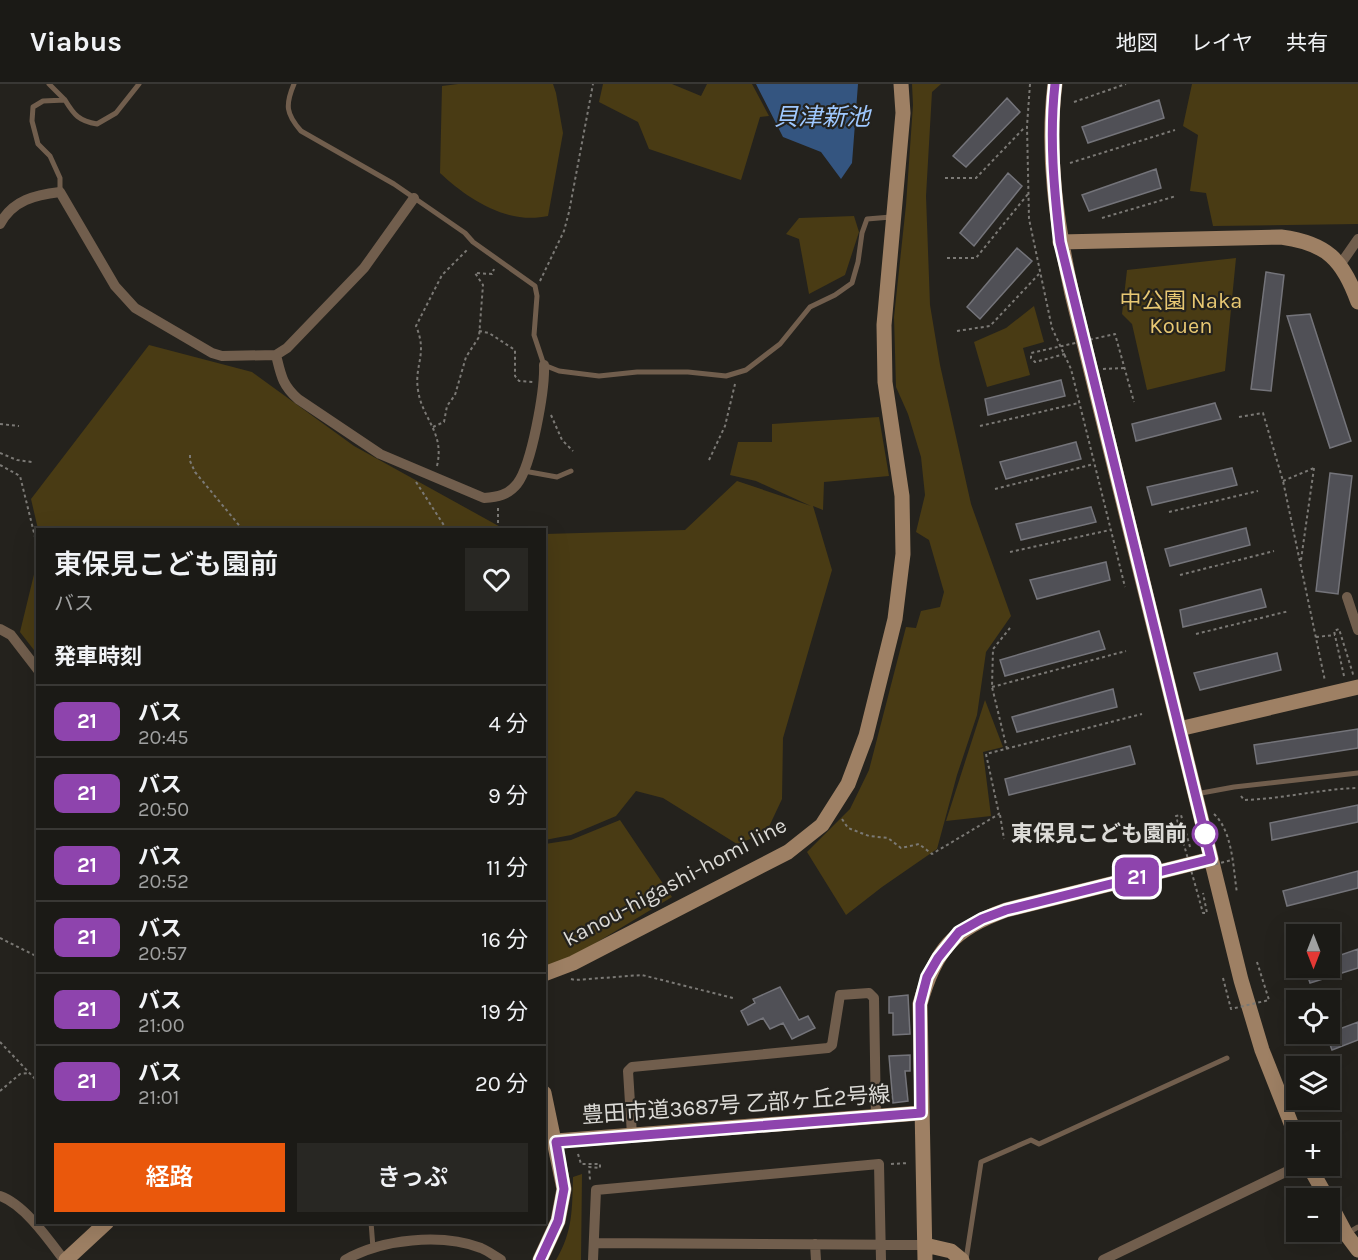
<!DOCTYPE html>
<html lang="ja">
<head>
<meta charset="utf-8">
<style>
	body { margin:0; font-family:Karla,"Noto Sans JP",sans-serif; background:#282723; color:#f1f3f6; height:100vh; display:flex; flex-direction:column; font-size:22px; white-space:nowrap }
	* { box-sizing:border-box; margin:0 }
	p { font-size:20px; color:#a0a1a1 }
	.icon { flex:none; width:33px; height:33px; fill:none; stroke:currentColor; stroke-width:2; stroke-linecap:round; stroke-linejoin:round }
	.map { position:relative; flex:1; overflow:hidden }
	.drawer { position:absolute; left:36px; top:444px; width:510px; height:696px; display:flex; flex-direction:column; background:#1b1a16; border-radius:0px; box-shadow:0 6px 24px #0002,0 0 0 2px #393835 }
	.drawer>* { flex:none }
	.badge { padding:0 12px; border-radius:9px; font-size:21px; line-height:39px }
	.needle { width:39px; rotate:180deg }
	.fabs { position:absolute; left:1286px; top:840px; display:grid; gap:12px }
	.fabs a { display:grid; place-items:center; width:54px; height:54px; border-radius:0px; background:#1b1a16; box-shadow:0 6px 24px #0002,0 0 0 2px #393835; font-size:30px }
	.map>.badge { position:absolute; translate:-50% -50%; box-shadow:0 0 0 3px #fff }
	h2 { padding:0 18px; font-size:22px; line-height:54px }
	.round { display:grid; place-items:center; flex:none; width:63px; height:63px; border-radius:0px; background:#282723 }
	.headline { display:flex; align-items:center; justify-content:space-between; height:102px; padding:0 18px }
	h1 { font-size:28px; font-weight:600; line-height:45px }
	.cta { display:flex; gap:12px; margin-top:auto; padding:12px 18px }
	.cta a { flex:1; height:69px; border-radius:0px; background:#ea580c; color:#fff; font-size:24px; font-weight:600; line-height:69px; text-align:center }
	.cta a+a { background:#282723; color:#f1f3f6 }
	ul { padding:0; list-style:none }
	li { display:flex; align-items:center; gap:18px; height:72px; padding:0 18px; border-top:2px solid #393835 }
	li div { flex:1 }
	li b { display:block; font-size:22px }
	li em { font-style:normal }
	li .badge { min-width:66px; font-weight:700; text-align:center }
	header { display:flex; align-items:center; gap:36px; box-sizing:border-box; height:84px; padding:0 30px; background:#1b1a16; border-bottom:2px solid #393835 }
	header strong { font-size:28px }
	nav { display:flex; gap:33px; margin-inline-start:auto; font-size:21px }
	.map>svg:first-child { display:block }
</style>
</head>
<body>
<header>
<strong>Viabus</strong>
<nav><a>地図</a><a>レイヤ</a><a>共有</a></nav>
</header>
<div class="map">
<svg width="1358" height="1176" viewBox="0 0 1358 1176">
	<rect width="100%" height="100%" fill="#24221d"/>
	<path fill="#493b14" d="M458,0h95l3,9 7,40 -15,83c-41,9 -80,-17 -108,-43l2,-87z
		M603,0h69l29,12 6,-12h45l17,32 -9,1 -19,63 -92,-31 -11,-27 -39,-20z
		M912,0h29l-9,8 -6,104 4,109 10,60 31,139 40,112 -25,36 -9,63 -20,60 -20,74 -55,38 -36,28 -39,-63 43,-43 19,-39 37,-143 10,1 5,-17 19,-4 4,-15 -15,-52 -13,-8 9,-37 -4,-38 -13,-43 -12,-27 -2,-70 12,-112 7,-100z
		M1192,0h166v140l-145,2 -7,-33 -16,-2 8,-56 -15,-9z
		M854,132l5,16 -14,43 -36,19 -10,-55 -13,-5 13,-16z
		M1236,174l-11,113 -78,19 -15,-66 -10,-10 5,-44z
		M1034,222l10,36 -21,6 7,27 -43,12 -13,-45 32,-14z
		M149,261l103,27 102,74 150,83h-466l-7,-30z
		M879,333l10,59 -65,6 -1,28 -10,-4 19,64 -49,168 -1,61 -16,34 -29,11 -74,-46 -27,-7 -20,25 -45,19 -26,5v-306l140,-4 52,-49 74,25 -55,-25 -26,-6 8,-33h34v-18z
		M37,478v92l-17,-22z
		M985,616l18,47 -20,5 8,64 -45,5z
		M620,736l52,77 -101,61 -26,9v-123l26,-4z
		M582,1090l-1,86h-25c17,-29 16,-50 17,-83z"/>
	<path fill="#345580" d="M756,0h102l-6,79 -11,16 -20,-27 -38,-15z"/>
	<path fill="#505056" stroke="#74747a" stroke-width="1.5" d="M1007,14l13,14 -54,55 -13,-11z
		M1159,16l5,18 -76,25 -6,-16z
		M1156,85l5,19 -72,23 -7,-16z
		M1008,89l14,13 -48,60 -14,-13z
		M1017,164l15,13 -52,58 -13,-12z
		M1266,188l18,3 -13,116 -20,-2z
		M1310,230l41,127 -21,7 -43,-132z
		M1061,296l4,16 -77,19 -3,-16z
		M1215,319l6,16 -85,22 -4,-17z
		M1076,358l5,17 -75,20 -6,-17z
		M1232,384l5,17 -85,20 -5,-18z
		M1330,389l22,3 -14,118 -22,-3z
		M1091,423l5,15 -75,18 -5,-16z
		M1246,444l4,17 -80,21 -5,-17z
		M1106,478l4,18 -73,19 -7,-19z
		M1261,505l5,18 -83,20 -3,-17z
		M1099,547l6,18 -100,27 -5,-16z
		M1277,569l4,17 -81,20 -6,-17z
		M1113,605l4,18 -100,25 -5,-15z
		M1358,645v19l-101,16 -3,-19z
		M1130,662l5,18 -126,31 -4,-16z
		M1358,721v17l-86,18 -2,-17z
		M1358,787v17l-71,18 -4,-15z
		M1358,865v19l-48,15 -5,-15h24v-9z
		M780,903l19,33 9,-4 7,12 -23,11 -9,-16 -13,6 -7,-11 -15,7 -7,-14 14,-8 -2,-4z
		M908,911l2,39 -17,1v-22h-4v-16z
		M1358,938v18l-26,10 -6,-16z
		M910,971v16h-5l3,30 -15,2 -4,-47z"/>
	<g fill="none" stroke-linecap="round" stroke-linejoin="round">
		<path stroke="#7b7975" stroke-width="2" stroke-dasharray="3 3" stroke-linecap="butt" d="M1030,0l-3,42 2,93 23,109 19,41 54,218
			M1074,18l52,-18
			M1070,79l105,-33
			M945,94h31l49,-51
			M1102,134l74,-22
			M947,174h29l52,-64
			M540,197l24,-50 5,-19 24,-128
			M479,247l10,2 26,17v26l4,5 14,1
			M957,247l33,-5 49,-52
			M1103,285l21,-1
			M551,331l11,25 11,11
			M1239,333l24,-4 20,68 42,200
			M0,340l19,2
			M980,342l99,-23
			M433,343l11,-5 3,-16 8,-11 11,-38 13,-20 4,-52 -8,-12 17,1 2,-5
			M0,369l17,7 15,2
			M190,371v6l5,11 48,58
			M709,376l16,-34 10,-42
			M0,381l20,11 18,73
			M437,382c8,-34 -15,-47 -19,-76 -4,-25 10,-36 -2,-64l26,-51 26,-26
			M1283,397l31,-13
			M416,398l31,48
			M995,405l99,-25
			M498,424v22
			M1169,428l89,-21
			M1010,468l100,-22
			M1301,476l13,-92
			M1180,491l94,-24
			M1196,550l93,-23
			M1316,553l19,-2
			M1344,592l-10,-45 5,-2 14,45h2
			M992,603l134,-36
			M1007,665l-15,-62 1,-38 17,-21
			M1241,712l3,4c38,-1 76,-11 114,-12
			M1214,730c19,18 19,54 23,79
			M1000,731l4,24
			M842,735l6,9 21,8 19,2 13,10 18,-4 13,10 67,-40 -13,-60 156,-40
			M0,854l38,19
			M571,895l4,1 67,-5 91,23
			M0,958l38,40
			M0,1007l20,-17 9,-1
			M578,1070l3,10h19v4l-11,-1 1,13
			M891,1080l18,-1"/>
		<path stroke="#715e4d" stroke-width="5" d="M49,0l16,16 -22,1 -10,6 -1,14 6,23 12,12 10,22v14
			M294,0c-9,21 -8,30 7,47l93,53 71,49 8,9 62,44 2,10 -3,39 10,30 15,6 40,5 38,-4h51l38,4 20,-6 34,-26 30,-37 25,-12 17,-12 6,-21 4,-29 5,-14 24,-2
			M65,16c9,15 14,21 32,24l19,-11 23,-29
			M524,387l33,6 14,-6
			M1196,710l38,-7 124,-14
			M371,1138l2,26
			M1348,1149l10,-6
			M966,1176l15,-98 50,-22 8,4 188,-86"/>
		<path stroke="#715e4d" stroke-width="10" d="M0,140c13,-24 35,-29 60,-32l55,94 20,22 77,45 10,3 54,-1 11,-7 77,-80 50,-70
			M1340,181l18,-26
			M276,271c5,20 6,30 22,44l82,55 104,44c14,-1 24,-3 33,-14 15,-19 28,-95 27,-119
			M1347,513l11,33
			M0,545l11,6 27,35
			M632,1051l-4,-64 4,-4 196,-19 4,-3 8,-50 29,-2 5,5 2,119
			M0,1112c24,8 49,44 64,64
			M595,1159l330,2
			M815,1160l1,16
			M345,1176c37,-21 96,-27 136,-12 7,3 14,8 20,12
			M593,1176l3,-70 283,-26 2,96
			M1103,1176l195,-94"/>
		<path stroke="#9e8064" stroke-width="15" d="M1055,0c-9,71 2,141 17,210l169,686 21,70 34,86
			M1060,158l221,-5c46,6 62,23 77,65
			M1179,645l179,-42
			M544,890l29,-11 215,-111 34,-27 26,-41 18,-48 29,-117 8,-65 -1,-58 -17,-114 -1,-57 19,-212 -2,-29
			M556,1057l364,-28
			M1309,1082l18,32
			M1329,1118l17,32 12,16
			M925,1161l26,6 11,9
			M66,1176l41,-38
			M540,1176l18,-39 6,-32 -20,-96
			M925,1176l-5,-256c15,-54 33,-75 86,-94l205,-51"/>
		<path stroke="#7b7975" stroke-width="2" stroke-dasharray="3 3" stroke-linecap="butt" d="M1065,270l-30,8 -4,-4v-5l84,-19 19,68
			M1190,763l-9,-32 -5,1 27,97h4l-4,-20
			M1192,786l40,-10
			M1223,894l8,31 38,-9 -12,-38"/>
	</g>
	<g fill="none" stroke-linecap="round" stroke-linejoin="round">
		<g stroke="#fff" stroke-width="14">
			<path id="line" d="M540,1176l18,-39 6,-32 -8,-47 365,-29 -1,-109 7,-27 11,-19 21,-26 23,-13 24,-9 205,-51 -151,-617c-6,-53 -11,-105 -5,-158"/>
		</g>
		<use href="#line" stroke="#8e44ad" stroke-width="9"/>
	</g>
	<circle fill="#fff" stroke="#8e44ad" stroke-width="3" cx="1205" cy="750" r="12"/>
	<g text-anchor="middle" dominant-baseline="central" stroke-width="4.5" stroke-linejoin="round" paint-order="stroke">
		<g font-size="22" fill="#e8c873" stroke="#24221d">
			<text x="1181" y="217">中公園 Naka<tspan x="1181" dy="25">Kouen</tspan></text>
		</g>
		<g font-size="22" font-weight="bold" fill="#dcdbd7" stroke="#24221d" text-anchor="end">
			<text x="1187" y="750">東保見こども園前</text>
		</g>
		<g font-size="22" fill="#dcdbd7" stroke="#24221d">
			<text transform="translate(675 798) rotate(-28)">kanou-higashi-homi line</text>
			<text transform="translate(736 1021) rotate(-4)">豊田市道3687号 乙部ヶ丘2号線</text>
		</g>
		<g font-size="24" font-style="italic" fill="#9fc8ff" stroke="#24221d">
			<text x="822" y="33">貝津新池</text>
		</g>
	</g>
</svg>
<div class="fabs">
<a><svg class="needle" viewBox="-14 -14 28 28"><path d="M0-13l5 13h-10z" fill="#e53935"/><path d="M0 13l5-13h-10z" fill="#a0a1a1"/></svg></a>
<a><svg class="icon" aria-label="locate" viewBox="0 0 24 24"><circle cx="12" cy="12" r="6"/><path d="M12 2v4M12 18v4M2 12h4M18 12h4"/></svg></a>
<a><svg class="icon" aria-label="layers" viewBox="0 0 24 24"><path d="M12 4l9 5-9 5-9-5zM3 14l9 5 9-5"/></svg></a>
<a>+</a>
<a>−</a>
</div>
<b class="badge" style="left:1137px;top:793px;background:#8e44ad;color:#fff">21</b>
<section class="drawer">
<div class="headline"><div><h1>東保見こども園前</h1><p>バス</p></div><a class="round"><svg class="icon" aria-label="heart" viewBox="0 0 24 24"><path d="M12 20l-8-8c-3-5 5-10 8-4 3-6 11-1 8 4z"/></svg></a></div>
<h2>発車時刻</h2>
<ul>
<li><span class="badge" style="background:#8e44ad;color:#fff">21</span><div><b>バス</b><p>20:45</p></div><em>4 分</em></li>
<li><span class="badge" style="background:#8e44ad;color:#fff">21</span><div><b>バス</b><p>20:50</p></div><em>9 分</em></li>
<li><span class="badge" style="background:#8e44ad;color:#fff">21</span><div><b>バス</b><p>20:52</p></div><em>11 分</em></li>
<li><span class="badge" style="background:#8e44ad;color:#fff">21</span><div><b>バス</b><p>20:57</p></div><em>16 分</em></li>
<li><span class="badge" style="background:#8e44ad;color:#fff">21</span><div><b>バス</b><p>21:00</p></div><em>19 分</em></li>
<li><span class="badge" style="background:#8e44ad;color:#fff">21</span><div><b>バス</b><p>21:01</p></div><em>20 分</em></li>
</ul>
<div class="cta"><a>経路</a><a>きっぷ</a></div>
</section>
</div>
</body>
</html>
